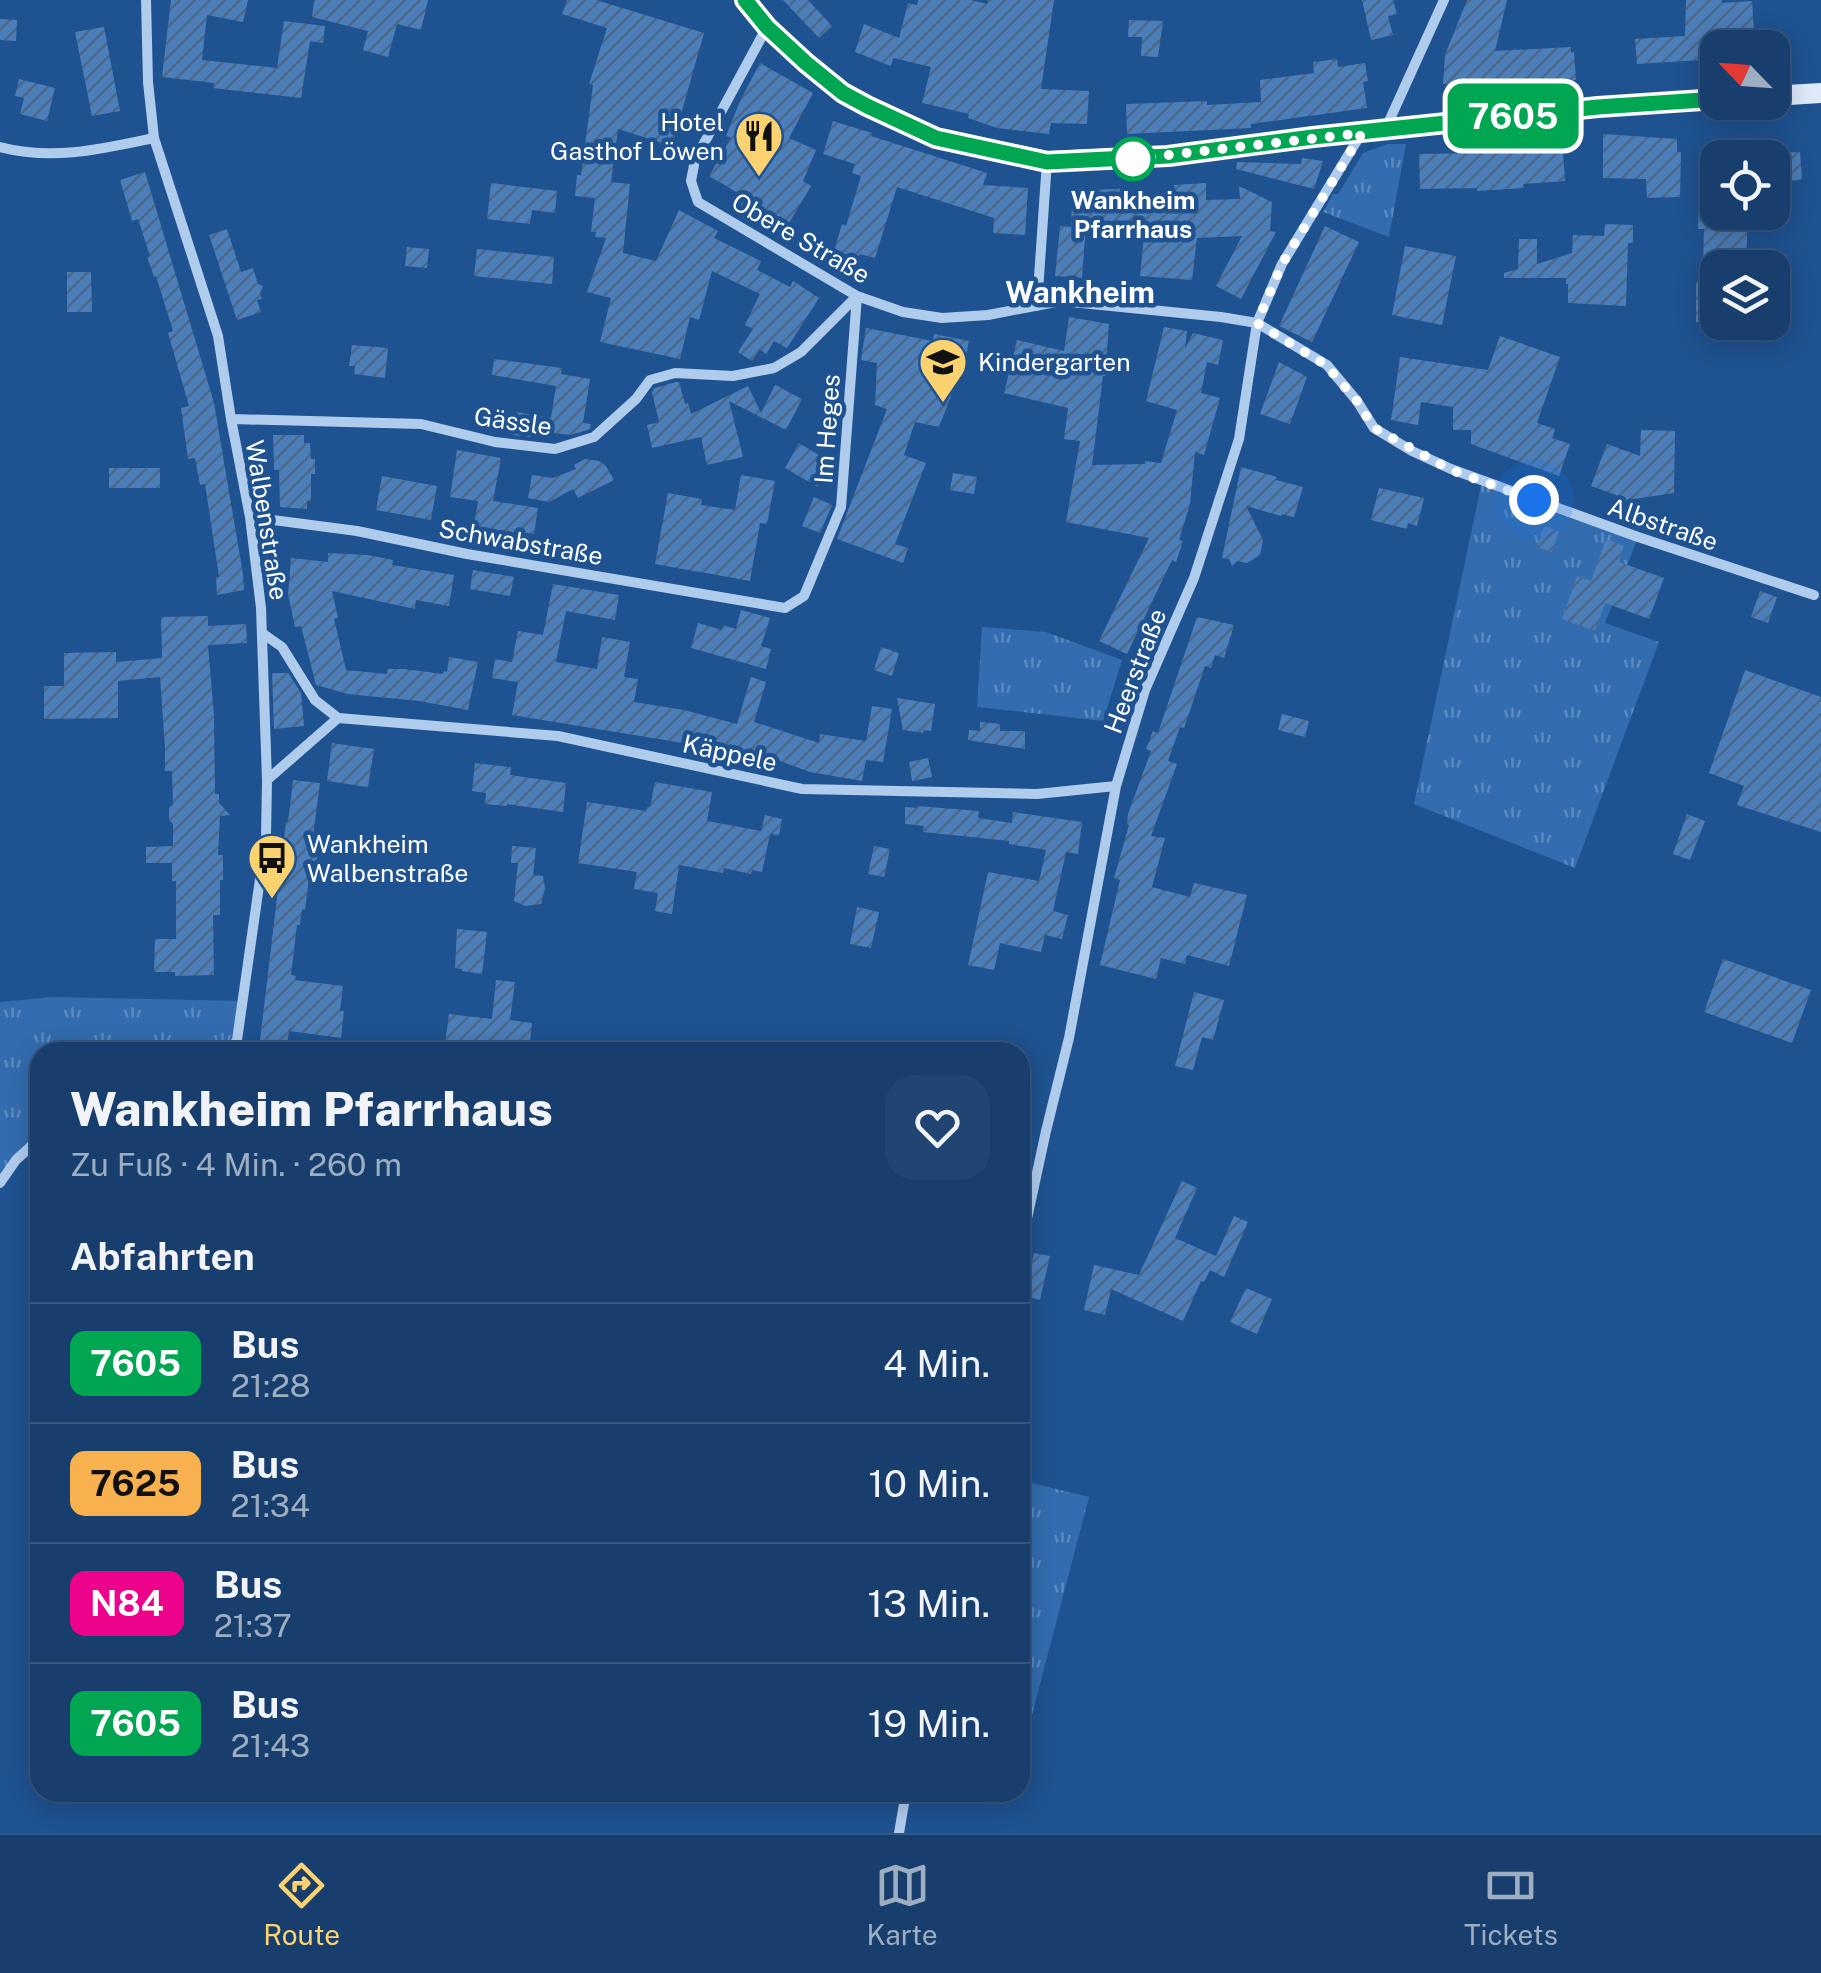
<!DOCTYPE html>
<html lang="de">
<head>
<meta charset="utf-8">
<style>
	body { margin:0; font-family:"Public Sans",sans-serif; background:#204572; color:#f1f3f6; height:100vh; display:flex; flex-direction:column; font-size:38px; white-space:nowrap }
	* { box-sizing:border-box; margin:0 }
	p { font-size:32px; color:#9eaec2 }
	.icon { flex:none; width:55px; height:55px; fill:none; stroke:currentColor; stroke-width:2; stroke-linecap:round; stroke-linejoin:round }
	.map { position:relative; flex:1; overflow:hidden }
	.drawer { position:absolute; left:30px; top:1042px; width:1000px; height:760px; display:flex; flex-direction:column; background:#173e6d; border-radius:30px; box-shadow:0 5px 25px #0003,0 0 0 2px #365780 }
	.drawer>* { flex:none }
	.badge { padding:0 20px; border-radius:15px; font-size:35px; line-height:65px }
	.needle { width:65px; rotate:295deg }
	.controls { position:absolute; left:1700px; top:30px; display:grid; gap:20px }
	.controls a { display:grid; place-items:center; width:90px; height:90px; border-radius:20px; background:#173e6d; box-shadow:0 5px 25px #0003,0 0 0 2px #365780; font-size:50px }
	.you { position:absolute; width:50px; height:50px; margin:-25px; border:8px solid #fff; border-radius:50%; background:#1a73e8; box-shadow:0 0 0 15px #1a73e833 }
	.map>.badge { position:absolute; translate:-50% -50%; box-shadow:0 0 0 5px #fff }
	h2 { padding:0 40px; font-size:38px; line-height:90px }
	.round { display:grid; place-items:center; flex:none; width:105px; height:105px; border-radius:30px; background:#204572 }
	.head { display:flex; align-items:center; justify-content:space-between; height:170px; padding:0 40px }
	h1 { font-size:48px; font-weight:800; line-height:75px }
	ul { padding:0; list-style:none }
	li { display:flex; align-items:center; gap:30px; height:120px; padding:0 40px; border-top:2px solid #365780 }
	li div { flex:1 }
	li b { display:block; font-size:38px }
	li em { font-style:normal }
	li .badge { min-width:110px; font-weight:700; text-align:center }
	.dock { display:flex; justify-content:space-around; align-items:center; height:140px; border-top:2px solid #365780; background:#173e6d; font-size:28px; color:#9eaec2 }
	.dock a { display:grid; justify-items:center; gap:5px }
	.dock .selected { color:#fbd270 }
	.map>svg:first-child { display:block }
</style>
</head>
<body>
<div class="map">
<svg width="1821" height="1833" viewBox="0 0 1821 1833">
	<defs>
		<pattern id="grass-tufts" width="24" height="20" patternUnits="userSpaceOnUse" patternTransform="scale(2.5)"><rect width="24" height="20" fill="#336caf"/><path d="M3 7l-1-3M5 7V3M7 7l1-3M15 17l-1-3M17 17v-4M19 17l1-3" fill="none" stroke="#5c89bf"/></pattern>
		<pattern id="building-hatch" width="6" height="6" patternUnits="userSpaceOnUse" patternTransform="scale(2.5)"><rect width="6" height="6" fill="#4c7eba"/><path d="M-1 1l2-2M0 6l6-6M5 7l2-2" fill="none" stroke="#4c6888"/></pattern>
	</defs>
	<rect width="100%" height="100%" fill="#1f5291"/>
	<path fill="url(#grass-tufts)" d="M1387,144h19l-17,93 -66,-25 10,-18h5l25,-41z
		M1482,481l156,56 -33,86 54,19 -84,226 -161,-64z
		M982,627l64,5 76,28 -19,61 -126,-14z
		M51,997l192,4 -14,51h-189v86l-40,45v-181z
		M1020,1480l69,17 -61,233 -8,-3z"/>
	<path fill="url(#building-hatch)" d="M171,0h77l-5,22 -36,-7 -5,45 75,8 7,-47 41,5 -2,17 -13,-2 -9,57 -88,-10 1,-5 -52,-6z
		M314,0h114l-7,30 -24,-6 -9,33 -25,-7 5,-19 -56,-14z
		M567,0h29l108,33 -32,113 -54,-17 -7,53 19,2 -7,69 33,8 23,-51 39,21 -4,7 47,23 -4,9 33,17 3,-6 26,17 -32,50 -13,-7 -8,13 -6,-5 -8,12 -14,-9 15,-23 -8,-4 15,-31 -48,-23 -13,49 -9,-3 -10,42 -80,-17 11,-44 -24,-6 19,-54 -11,-1 1,-5h-5l4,-34 -20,-2 2,-21h4l12,-90 -4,-1 18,-56 -45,-14z
		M783,0h25l24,26 -13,12z
		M918,0h53l16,4 1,-4h66l-13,89 48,2 -2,33 -36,-1 -2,11 -52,-6 -29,-10 1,-4 -47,-11 9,-36 -38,-9 -2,8 -36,-14 9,-28 35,14 9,-35 9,2z
		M1362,0h31l4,14 -9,2 5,19 -22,5z
		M1467,0h40l-12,51 76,-4v6l3,-1 2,28 -82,4 -1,14 -43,-2v-11l-7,-1 2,-29z
		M1686,0h36v3l30,-2 3,47h-37v11l-81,5 -2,-25 50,-3z
		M0,19l17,1 -1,21 -16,-1z
		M1129,20l34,1 -5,36 -17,-1 1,-19h-14z
		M104,27l16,84 -28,5 -17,-84z
		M1337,59l1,8 27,-4 3,18 -5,1 4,26 -116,16v4l-124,6 -1,-30 81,-3v4l54,-3 -1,-22 54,-7 -1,-11z
		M760,63l53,30 -24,45 27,12 -13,31 8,5 -22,37 -29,-17 -5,8 -22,-13 5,-8 -29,-17 22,-38 -5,-2 14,-35z
		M19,79l36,9 -8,33 -27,-7 4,-16 -9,-2z
		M833,121l39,12 -1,3 116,37 -4,12 45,3 -3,47 -32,-2 1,-15 -97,-31 -22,71 -15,-4 -2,4 -24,-7 8,-27 4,2 15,-50 -9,-3 3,-9 -32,-10z
		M1493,132l1,12 68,-5 3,42 -42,3 1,4 -47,3v-3l-57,1 -1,-35 59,-1 1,-20z
		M1603,134l74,5v13h4l-1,45 -33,1 -1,-19 -43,-1z
		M1800,152l2,28 -30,2v-29z
		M1302,158l21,3 -9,28 -78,-20 1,-7 64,2z
		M145,172l69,231 29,171 1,16 -27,5 -1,-18h3l-14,-93 -5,1 -5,-27 -7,1 -7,-51 8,-2 -21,-73 5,-2 -17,-55 -2,1 -7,-20 3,-1 -12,-37 -6,2 -12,-41z
		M491,183l66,8 -2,22 -23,-3 -2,14 -43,-5z
		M1206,183v17l34,-1 -1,-13 33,16 -2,29 6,1 -35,67 -25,-13 26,-50 -45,2 -5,42 -52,-4 4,-39 -28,2 -1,-16 -29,2 -4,53 -27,-2 5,-50 11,1 1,-21 24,3 -1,-19 37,-2 1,12 43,4 -2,-19z
		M1699,201l19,1v10h30l-2,56h-43l1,-39h-6z
		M1605,224l28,1v18h-5l-2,63 -58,-3v-19h-2v-6h-62v-5l14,-4 1,-30h18v25l35,-11 1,-18 31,1z
		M1325,226l34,16 -47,100 -33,-16z
		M227,229l14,43 12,-4 5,16 5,2 -3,7 2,6 -5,1 4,12 -24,8 -28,-85z
		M1405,246l51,10 -14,69 -50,-10z
		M407,247l22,2 -2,19 -22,-2z
		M477,249l77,8 -2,27 -78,-8z
		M67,272h24l1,40h-25z
		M1696,282l22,1v40l-22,-1z
		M1069,317l40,7 -4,52h-2l-11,89 53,-1v-3l16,2 16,-53 -31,-9 18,-74 23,4 -2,18 8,-16 30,7 -5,25 -11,-3 -6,31 19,5 -16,57 -9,-3 -5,52 -11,36 4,1 -7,21 -4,-2 -45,94 -28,-13 50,-103 -83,-16 14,-81 -16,-2 4,-31 -64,-15 13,-53 47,11z
		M866,328l67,13 1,-7 35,7 -7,33 -2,-1 -21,54 -24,-5 -11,33 22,8 -31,81 13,4 -5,15 -66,-24 50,-130 -12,-4 2,-42 -16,-3z
		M1500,336l60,21 -23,66 18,6 -3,9 18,6 -11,32 -88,-32v-14h-18v-23l-32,-5 -3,23 -27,-5 9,-63 88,13z
		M352,345l36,3 -3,30 -31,-4 1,-8h-6z
		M494,359l68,9 -1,6 29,5 -7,44 8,1 -1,5 -19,6 -36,-4 -4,6 -18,-2 3,-23 35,6 5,-32 -64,-11z
		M1279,362l28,15 -17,47 -30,-10z
		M676,382h3l6,22 3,-1 3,11 57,-28 13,27 14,-28 27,14 -16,31 -57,-29 14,56 -36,8 -6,-28 -49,11 -5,-23 12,-3 -7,-30 3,-4z
		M1641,430l34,1 -1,62 -60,9 2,-7 -25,-9 16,-42 33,12z
		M273,435h31v8h6l1,16h4v15h-4v27h-4v8l-27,-2 -1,-37h-5z
		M799,443l30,18 -11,26 -33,-19z
		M457,450l44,8 -8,43 45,7 -4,26 -20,-3 -1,6 -26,-5 -16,11 7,-42 -28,-4z
		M585,459l14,2 7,5 8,14 -36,18 -5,-9 -24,13 -21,-4 4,-23 21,3 23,-9 -2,-4z
		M1241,467l36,10 -1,3 27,7 -9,30 -12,-3 -1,2 -35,-10 17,34 -3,15 -13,8 -10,-2 -5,5 -3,-7 -7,-1z
		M109,468h51v20h-51z
		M953,473l24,4 -3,17 -24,-4z
		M741,475l34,6 -8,43 -7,-1 -10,58 -95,-17 13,-71 34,6 -1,6 34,5z
		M382,476l55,10 -6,34 -55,-10z
		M1379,488l45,10 -7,28 -9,-3 -1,6 -36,-9z
		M814,497l18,8 -12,28 -18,-7z
		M1544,526l15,5 -7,21 -15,-5z
		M1606,539l18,7 -5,16 45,16 -15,41 -44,-16 -10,28 -33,-12 15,-43 14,5z
		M328,553l40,2 25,5 -1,5 62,10 -5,31 -33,-6 -1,9 -83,-18 6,27 -4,1 12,51 41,4 1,-5h16l39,5 1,-3 3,1 2,-15 29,5 -10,48 -49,-9 -71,-7 -32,-9 -15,-59 -6,1 -7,-33 3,-36 37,4z
		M473,570l41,7 -4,19 -40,-7z
		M553,584l66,11 -4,25 -49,-9 -10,51 41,7 5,-32 28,5 -6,35 14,2 -4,23 50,8 53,14 14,-47 15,5 -12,40 65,21 1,-9 46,7 6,-35 20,3 -9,53 -17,-2 -4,21 -52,-9 -33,-12 -1,4 -49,-14v3l-32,-8 -183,-30 6,-33 -26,-4 3,-19 17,3 6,-31 25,4z
		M1760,591l17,6 -9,26 -17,-6z
		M741,610l29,8 -9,28 10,3 -5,20 -75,-21 7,-25 24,7 1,-5 13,4z
		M208,616v10l38,-2 1,19 -39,2 6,71 1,78h4v9l11,12 -10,1 -2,39h5v25h-3v35h-7l1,60 -39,1v-4h-21l1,-33h21v-58h-4v-18h-26v-16l27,-1v-22l-4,-4v-12l4,-4 -1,-33h-7v-23l-5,-71 -42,4v37l-74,1v-33h20v-33l52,-1v10l46,-4 -1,-41z
		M1197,617l37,8 -10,33 -9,-3 -4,13 -6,-2 -21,62 -4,-1 -12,34 9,3 -26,72 14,2 -13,49 38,10 4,-14 53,12 -18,71 -42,-11 -2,9 -24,-6 -5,21 -56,-14 20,-85 -6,-2 15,-53 -2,-1 1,-10 23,-63 -5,-2 7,-18 5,2z
		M881,647l18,6 -7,23 -18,-6z
		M1745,670l76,27v135l-84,-27 7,-19 -35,-13z
		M272,673h16l13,20 3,33 -30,3z
		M897,698l38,6 -4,27 -8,-1 1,3 -21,-3z
		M1282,714l27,7 -4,16 -27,-7z
		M980,722l20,2v7h25v18l-57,-9 1,-10 11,1z
		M332,743l42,6 -6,38 -41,-6z
		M928,758l4,19 -20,4 -3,-19z
		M475,763l36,4 -1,8 56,8 -3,29 -56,-8v2l-22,-2 1,-11 -14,-2z
		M293,780l27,3 -9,69 7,1 -3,19 -5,-1 -5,39 -3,-1 -2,16h-3l-6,50 5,1 -1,4 48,6 -3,25h4l-3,27 -52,-7 -3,21 -27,-3 27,-227h2z
		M655,782l57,10 -5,29 54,10 4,-16 17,4 -3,16 -9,-1 -8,38 -10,-2 -1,4 -27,-6 -1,5 -44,-8 -7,49 -17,-3 3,-18 -24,-4 3,-17 -59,-9 9,-61 59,9 1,-4h3z
		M917,806l62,5 -1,7 34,5 1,-11 69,10 -4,32 -12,-2 -13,59 15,4 -6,24 -17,-4 -4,17 -41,-9 -6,27 -26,-5 20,-93 51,9 7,-31 -37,-6v-3l-86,-9 1,-6 -19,-2v-17l13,1z
		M1687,814l18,7 -15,39 -17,-6z
		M512,846l24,2 -3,27 10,1 2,12 -4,16 -16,2 -11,-5 4,-38h-7z
		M874,846l16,3 -6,28 -16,-3z
		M857,907l22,5 -8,36 -21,-4z
		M457,929l30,3 -5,42 -20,-3v-2l-7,-1z
		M1723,959l88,31 -19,53 -88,-31z
		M496,980l19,2 -5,38 22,3 -3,29h-85l5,-38 43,5z
		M1194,992l30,8 -11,40 -11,-3 -9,33 -18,-4z
		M1182,1181l15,7 -22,50 41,18 18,-40 14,6 -24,55 -14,-7 -6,12 -3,-1 -18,40 -72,-32 -6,26 -21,-5 10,-45 45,10z
		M1034,1253l16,3 -10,44 -15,-4z
		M1246,1288l26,11 -15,35 -27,-12z"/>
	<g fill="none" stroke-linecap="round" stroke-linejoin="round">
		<path stroke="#b0cced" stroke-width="10" d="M146,0l2,82 6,56 64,198 13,83 19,98 11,91 6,172 -1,57 -29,203 -8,12
			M767,27l-72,133 -4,21 7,21 159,94 46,16 39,6 46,-3 73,-14 160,16 36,6 70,42 30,36 17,27 38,23 39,18 187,68 176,58
			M1385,130l59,-130
			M0,147c53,14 102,2 154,-9
			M1037,306l10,-145
			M231,419l190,5 74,18 60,7 39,-12 42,-38 14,-19 25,-7 58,3 41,-8 27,-16 55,-55
			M250,517l107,14 110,23 318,54 19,-12 37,-89 16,-211
			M262,633l20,14 33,53 23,18 220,18 244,53 235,5 79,-8
			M267,780l71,-62
			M0,1183l16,-23 24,-22
			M1020,1251l26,-120 23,-93 47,-252 29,-96 49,-112 45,-139 18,-116 25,-59 79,-130
			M899,1833l7,-41"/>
		<path stroke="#ddeafa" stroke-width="20" d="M745,0l22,27 39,36 37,30 24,13 69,32 111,23 121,-5 145,-19 285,-30 120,-8
			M1772,96l49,-3"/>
	</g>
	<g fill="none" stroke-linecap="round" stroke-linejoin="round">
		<g stroke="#fff" stroke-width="22">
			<path id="line" d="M745,0l22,27 39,36 37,30 24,13 69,32 111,24 121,-6 145,-19 285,-30 120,-8"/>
		</g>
		<use href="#line" stroke="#00a651" stroke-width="15"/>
		<path stroke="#fff" stroke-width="10" stroke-dasharray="0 18" d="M1133,159l229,-26 -80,131 -25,59 69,42 31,36 17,27 77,42 83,30"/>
	</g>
	<defs>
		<g id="restaurant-pin" transform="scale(2.5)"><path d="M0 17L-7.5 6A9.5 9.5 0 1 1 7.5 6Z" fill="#fbd270" stroke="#1f5291"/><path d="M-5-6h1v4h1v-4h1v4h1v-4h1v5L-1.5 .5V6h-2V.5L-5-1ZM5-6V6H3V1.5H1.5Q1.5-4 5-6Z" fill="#111"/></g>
		<g id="school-pin" transform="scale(2.5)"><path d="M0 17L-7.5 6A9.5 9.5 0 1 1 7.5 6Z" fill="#fbd270" stroke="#1f5291"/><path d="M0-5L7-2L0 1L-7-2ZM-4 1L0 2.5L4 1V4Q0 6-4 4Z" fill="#111"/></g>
		<g id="bus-pin" transform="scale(2.5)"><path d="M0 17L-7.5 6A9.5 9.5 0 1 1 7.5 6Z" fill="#fbd270" stroke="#1f5291"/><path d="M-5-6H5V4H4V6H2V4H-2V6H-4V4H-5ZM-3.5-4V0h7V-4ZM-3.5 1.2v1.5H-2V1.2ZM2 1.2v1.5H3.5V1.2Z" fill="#111"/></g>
	</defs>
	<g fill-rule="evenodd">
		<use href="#restaurant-pin" x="759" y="136"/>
		<use href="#school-pin" x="943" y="362"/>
		<use href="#bus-pin" x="272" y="858"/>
	</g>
	<circle fill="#fff" stroke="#00a651" stroke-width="5" cx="1133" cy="159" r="20"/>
	<g text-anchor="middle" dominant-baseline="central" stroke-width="9" stroke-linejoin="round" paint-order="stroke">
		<g font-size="25" fill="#fff" stroke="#1f5291" text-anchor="start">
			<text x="724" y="122" text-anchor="end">Hotel<tspan x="724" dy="29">Gasthof Löwen</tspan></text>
			<text x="978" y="362">Kindergarten</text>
			<text x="307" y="844">Wankheim<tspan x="307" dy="29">Walbenstraße</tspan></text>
		</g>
		<g font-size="25" font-weight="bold" fill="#fff" stroke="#1f5291">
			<text x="1133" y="200">Wankheim<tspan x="1133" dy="29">Pfarrhaus</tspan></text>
		</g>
		<g font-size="25" fill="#fff" stroke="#1f5291">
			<text transform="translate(801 238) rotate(30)">Obere Straße</text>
			<text transform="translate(513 421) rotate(8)">Gässle</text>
			<text transform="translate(827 429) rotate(-86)">Im Heges</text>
			<text transform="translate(267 520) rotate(81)">Walbenstraße</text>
			<text transform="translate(1663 524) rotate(19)">Albstraße</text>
			<text transform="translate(521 542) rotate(10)">Schwabstraße</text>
			<text transform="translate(1135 671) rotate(-69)">Heerstraße</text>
			<text transform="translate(730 753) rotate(12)">Käppele</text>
		</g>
		<g font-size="30" font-weight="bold" fill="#fff" stroke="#1f5291">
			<text x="1080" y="292">Wankheim</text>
		</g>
	</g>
</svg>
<div class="controls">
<a><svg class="needle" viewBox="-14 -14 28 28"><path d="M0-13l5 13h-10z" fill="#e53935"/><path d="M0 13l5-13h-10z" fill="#9eaec2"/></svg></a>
<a><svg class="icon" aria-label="locate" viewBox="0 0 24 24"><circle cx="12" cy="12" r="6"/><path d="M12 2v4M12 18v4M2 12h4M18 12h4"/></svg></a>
<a><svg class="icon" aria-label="layers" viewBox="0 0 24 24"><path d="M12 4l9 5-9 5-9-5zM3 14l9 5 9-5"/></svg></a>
</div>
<div class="you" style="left:1534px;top:500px"></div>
<b class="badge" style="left:1513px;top:116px;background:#00a651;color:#fff">7605</b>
<section class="drawer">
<div class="head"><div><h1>Wankheim Pfarrhaus</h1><p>Zu Fuß · 4 Min. · 260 m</p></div><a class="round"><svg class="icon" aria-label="heart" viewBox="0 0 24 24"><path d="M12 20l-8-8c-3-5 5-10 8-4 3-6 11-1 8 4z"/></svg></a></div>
<h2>Abfahrten</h2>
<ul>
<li><span class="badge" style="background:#00a651;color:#fff">7605</span><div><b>Bus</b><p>21:28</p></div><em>4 Min.</em></li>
<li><span class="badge" style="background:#f7b24f;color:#111">7625</span><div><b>Bus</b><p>21:34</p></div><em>10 Min.</em></li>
<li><span class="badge" style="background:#ed028c;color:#fff">N84</span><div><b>Bus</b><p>21:37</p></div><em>13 Min.</em></li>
<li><span class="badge" style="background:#00a651;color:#fff">7605</span><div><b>Bus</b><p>21:43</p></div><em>19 Min.</em></li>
</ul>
</section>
</div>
<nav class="dock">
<a class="selected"><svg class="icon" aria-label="directions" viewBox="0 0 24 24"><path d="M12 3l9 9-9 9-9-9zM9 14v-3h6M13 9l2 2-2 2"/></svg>Route</a>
<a><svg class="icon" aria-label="map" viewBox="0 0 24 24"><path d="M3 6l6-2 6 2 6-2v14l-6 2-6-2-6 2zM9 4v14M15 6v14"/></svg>Karte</a>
<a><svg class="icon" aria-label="tickets" viewBox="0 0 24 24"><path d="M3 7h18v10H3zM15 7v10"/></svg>Tickets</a>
</nav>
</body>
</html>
